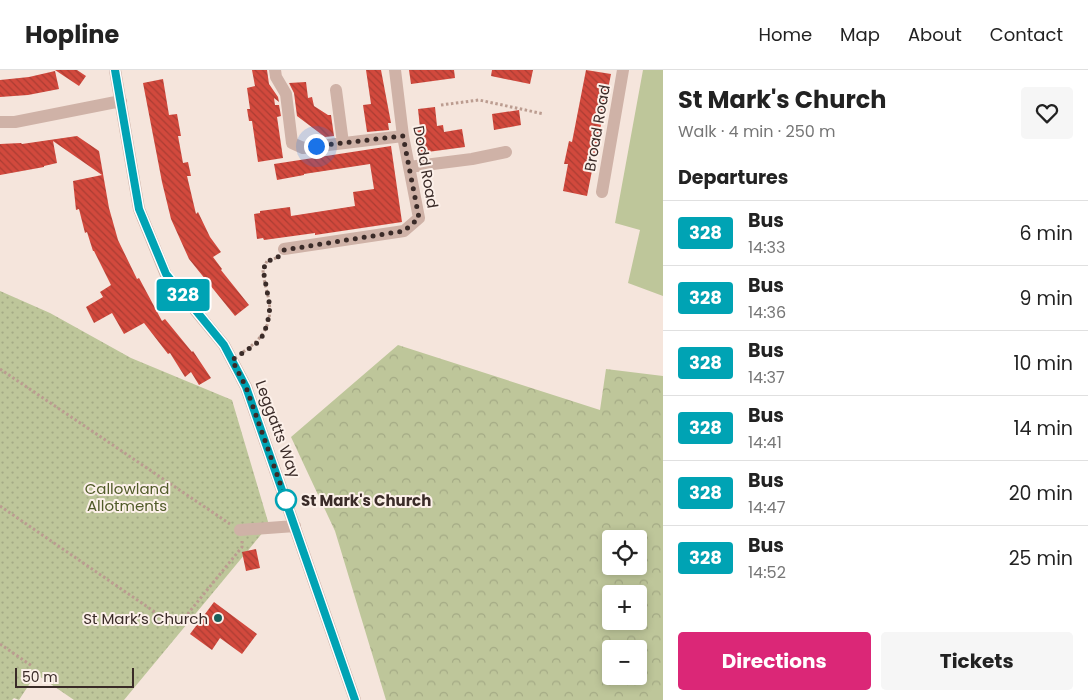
<!DOCTYPE html>
<html lang="en">
<head>
<meta charset="utf-8">
<style>
	body { margin:0; font-family:Poppins,sans-serif; background:#f6f6f6; color:#222; height:100vh; display:flex; flex-direction:column; font-size:19px; white-space:nowrap }
	* { box-sizing:border-box; margin:0 }
	p { font-size:16px; color:#767676 }
	.icon { flex:none; width:28px; height:28px; fill:none; stroke:currentColor; stroke-width:2; stroke-linecap:round; stroke-linejoin:round }
	.map { position:relative; flex:1; overflow:hidden }
	.drawer { display:flex; flex-direction:column; background:#fff; width:425px }
	.drawer>* { flex:none }
	.badge { padding:0 10px; border-radius:4px; font-size:18px; line-height:32px }
	.buttons { position:absolute; left:602px; top:460px; display:grid; gap:10px }
	.buttons a { display:grid; place-items:center; width:45px; height:45px; border-radius:5px; background:#fff; box-shadow:0 2px 8px #0003; font-size:25px }
	.scale { position:absolute; left:15px; bottom:12px; width:119px; box-sizing:border-box; padding-left:5px; border:2px solid #3a2b28; border-top:0; font-size:14px; line-height:18px; white-space:nowrap; color:#3a2b28; -webkit-text-stroke:4px #fcf0e9; paint-order:stroke }
	.you { position:absolute; width:25px; height:25px; margin:-12px; border:4px solid #fff; border-radius:50%; background:#1a73e8; box-shadow:0 0 0 8px #1a73e833 }
	.map>.badge { position:absolute; translate:-50% -50%; box-shadow:0 0 0 2px #fff }
	h2 { padding:0 15px; font-size:19px; line-height:45px }
	.round { display:grid; place-items:center; flex:none; width:52px; height:52px; border-radius:5px; background:#f6f6f6 }
	.head { display:flex; align-items:center; justify-content:space-between; height:85px; padding:0 15px }
	h1 { font-size:24px; font-weight:700; line-height:38px }
	.button { display:flex; gap:10px; margin-top:auto; padding:10px 15px }
	.button a { flex:1; height:58px; border-radius:5px; background:#db2777; color:#fff; font-size:20px; font-weight:700; line-height:58px; text-align:center }
	.button a+a { background:#f6f6f6; color:#222 }
	ul { padding:0; list-style:none }
	li { display:flex; align-items:center; gap:15px; height:65px; padding:0 15px; border-top:1px solid #e0e0e0 }
	li div { flex:1 }
	li b { display:block; font-size:19px }
	li em { font-style:normal }
	li .badge { min-width:55px; font-weight:700; text-align:center }
	header { display:flex; align-items:center; gap:30px; box-sizing:border-box; height:70px; padding:0 25px; background:#fff; border-bottom:1px solid #e0e0e0 }
	header strong { font-size:24px }
	nav { display:flex; gap:28px; margin-inline-start:auto; font-size:18px }
	main { display:flex; flex:1; min-height:0 }
	.map>svg:first-child { display:block }
</style>
</head>
<body>
<header>
<strong>Hopline</strong>
<nav><a>Home</a><a>Map</a><a>About</a><a>Contact</a></nav>
</header>
<main>
<div class="map">
<svg width="663" height="630" viewBox="0 0 663 630">
	<defs>
		<pattern id="grass-dots" width="8" height="8" patternUnits="userSpaceOnUse" patternTransform="scale(1.25)"><rect width="8" height="8" fill="#bec69a"/><path d="M2 2h.1M6 6h.1" fill="none" stroke="#a4aa85" stroke-width="1.8" stroke-linecap="round"/></pattern>
		<pattern id="forest-crowns" width="20" height="18" patternUnits="userSpaceOnUse" patternTransform="scale(1.25)"><rect width="20" height="18" fill="#bec69a"/><path d="M2 6a3 3 0 1 1 6 0M12 15a3 3 0 1 1 6 0" fill="none" stroke="#a4aa85"/></pattern>
		<pattern id="building-back-hatch" width="6" height="6" patternUnits="userSpaceOnUse" patternTransform="scale(1.25)"><rect width="6" height="6" fill="#d2493d"/><path d="M-1 5l2 2M0 0l6 6M5-1l2 2" fill="none" stroke="#ab3d33"/></pattern>
	</defs>
	<rect width="100%" height="100%" fill="#f5e5dc"/>
	<path fill="url(#grass-dots)" d="M0,221l50,22 81,45 101,42 37,125 -145,175h-50l-38,-26 -17,26 -5,-2 -2,2h-12z"/>
	<path fill="url(#forest-crowns)" fill-rule="evenodd" d="M398,275l202,65 6,-41 57,7v324h-277l-51,-169 -44,-94zM611,469h28v27h-28zM611,524h28v27h-28zM611,579h28v27h-28z"/>
	<path fill="#bec69a" d="M643,0h20v226l-35,-13 12,-53 -25,-7z"/>
	<path fill="url(#building-back-hatch)" d="M55,0h22l9,6 -7,10z
		M252,0h15l2,14 9,13 1,5 -5,-4 1,7h4l2,11 -4,1 6,41 -25,4 -6,-41h-3l-2,-12h3l-3,-21 8,-2z
		M366,0h15l10,53h-3l1,7 -22,2 -4,-27 8,-1z
		M409,0h45l1,8 -44,6z
		M492,0h41l-3,14 -39,-8z
		M586,0l25,4 -24,122 -24,-5 5,-27h-4l5,-23 3,1z
		M55,1l4,18 -31,6 -28,2v-17l29,-3z
		M163,9l6,36 8,-1 4,22h-3l5,27 5,-1 3,14h-4l9,38 2,-2 12,25 11,15 -8,5 9,12 -1,1 28,35 -14,11 -46,-57 -18,-40 -9,-37 -19,-99z
		M306,12l2,16 4,-1 2,9 14,9h3l3,21 -9,1 -28,-21 -3,-23 -5,-10z
		M435,37l2,19 6,-1 1,7 18,-3 3,18 -45,6 -3,-25h3l-2,-19z
		M519,40l2,15 -27,5 -2,-16z
		M77,66l22,15 10,57 9,32 19,39 2,-1 23,43 3,-2 27,33 1,-1 18,27 -12,7 -8,-13 -6,5 -15,-24 -2,1 -24,-31 -20,11 -12,-21 -18,10 -8,-16 17,-10 -3,-5 11,-7 -17,-34h-1l-6,-19 -2,1 -6,-24 -3,1 -3,-29 29,-6 -49,-34 4,22 -13,3v1l-44,8v-31l21,-1 1,1z
		M391,76l11,76 -87,13v-2l-51,7 -1,-2 -6,1 -3,-25 6,-1v-2l30,-4 1,9 64,-10 -2,-14 21,-3 -4,-25 -66,10v1l-27,5 -3,-16z
		M256,479l4,19 -14,3 -4,-19z
		M214,532l43,32 -15,20 -22,-16 -8,12 -22,-16z"/>
	<g fill="none" stroke-linecap="round" stroke-linejoin="round">
		<path stroke="#bb9c90" stroke-width="3" stroke-dasharray="2.5 2.5" stroke-linecap="butt" d="M441,35l38,-5 65,14
			M243,282c21,-14 31,-30 25,-56 -2,-9 -5,-18 -5,-27l4,-8 9,-3
			M0,299l230,155
			M0,436l168,115 9,-1 9,-4 56,-69v-6
			M0,574l32,22"/>
		<path stroke="#cfb2a7" stroke-width="12" d="M115,0l24,139 27,66 58,70 22,42 109,313
			M275,0l1,7 10,17 6,49 11,5 100,-12
			M336,20l7,53
			M0,52h15l106,-21
			M409,97l63,-8 34,-7
			M602,122l21,-122
			M284,179l120,-18 15,-13 -16,-82 -8,-66
			M240,460l55,-4"/>
	</g>
	<g fill="none" stroke-linecap="round" stroke-linejoin="round">
		<g stroke="#fff" stroke-width="11">
			<path id="line" d="M115,0l24,139 27,65 58,71 22,42 109,313"/>
		</g>
		<use href="#line" stroke="#00a3b4" stroke-width="8"/>
		<path stroke="#3a2b28" stroke-width="5" stroke-dasharray="0 9" d="M286,430l-40,-113 -14,-27 24,-16 8,-10 4,-14 2,-13 -7,-38 5,-8 9,-3 7,-8 120,-19 15,-13 -16,-82 -87,10"/>
	</g>
	<circle fill="#fff" stroke="#00a3b4" stroke-width="2.5" cx="286" cy="430" r="10"/>
	<circle fill="#19605a" stroke="#fcf0e9" stroke-width="2" cx="218" cy="548" r="5"/>
	<g text-anchor="middle" dominant-baseline="central" stroke-width="4" stroke-linejoin="round" paint-order="stroke">
		<g font-size="15" fill="#3a2b28" stroke="#fcf0e9">
			<text transform="translate(597 58) rotate(-80)">Broad Road</text>
			<text transform="translate(426 97) rotate(80)">Dodd Road</text>
			<text transform="translate(278 359) rotate(70)">Leggatts Way</text>
		</g>
		<g font-size="15" fill="#515b29" stroke="#fcf0e9">
			<text x="127" y="418">Callowland<tspan x="127" dy="17">Allotments</tspan></text>
		</g>
		<g font-size="15" font-weight="bold" fill="#3a2b28" stroke="#fcf0e9" text-anchor="start">
			<text x="301" y="430">St Mark's Church</text>
		</g>
		<g font-size="15" fill="#3a2b28" stroke="#fcf0e9" text-anchor="end">
			<text x="208" y="548">St Mark’s Church</text>
		</g>
	</g>
</svg>
<div class="buttons">
<a><svg class="icon" aria-label="locate" viewBox="0 0 24 24"><circle cx="12" cy="12" r="6"/><path d="M12 2v4M12 18v4M2 12h4M18 12h4"/></svg></a>
<a>+</a>
<a>−</a>
</div>
<div class="scale">50 m</div>
<div class="you" style="left:316px;top:76px"></div>
<b class="badge" style="left:183px;top:225px;background:#00a3b4;color:#fff">328</b>
</div>
<section class="drawer">
<div class="head"><div><h1>St Mark's Church</h1><p>Walk · 4 min · 250 m</p></div><a class="round"><svg class="icon" aria-label="heart" viewBox="0 0 24 24"><path d="M12 20l-8-8c-3-5 5-10 8-4 3-6 11-1 8 4z"/></svg></a></div>
<h2>Departures</h2>
<ul>
<li><span class="badge" style="background:#00a3b4;color:#fff">328</span><div><b>Bus</b><p>14:33</p></div><em>6 min</em></li>
<li><span class="badge" style="background:#00a3b4;color:#fff">328</span><div><b>Bus</b><p>14:36</p></div><em>9 min</em></li>
<li><span class="badge" style="background:#00a3b4;color:#fff">328</span><div><b>Bus</b><p>14:37</p></div><em>10 min</em></li>
<li><span class="badge" style="background:#00a3b4;color:#fff">328</span><div><b>Bus</b><p>14:41</p></div><em>14 min</em></li>
<li><span class="badge" style="background:#00a3b4;color:#fff">328</span><div><b>Bus</b><p>14:47</p></div><em>20 min</em></li>
<li><span class="badge" style="background:#00a3b4;color:#fff">328</span><div><b>Bus</b><p>14:52</p></div><em>25 min</em></li>
</ul>
<div class="button"><a>Directions</a><a>Tickets</a></div>
</section>
</main>
</body>
</html>
